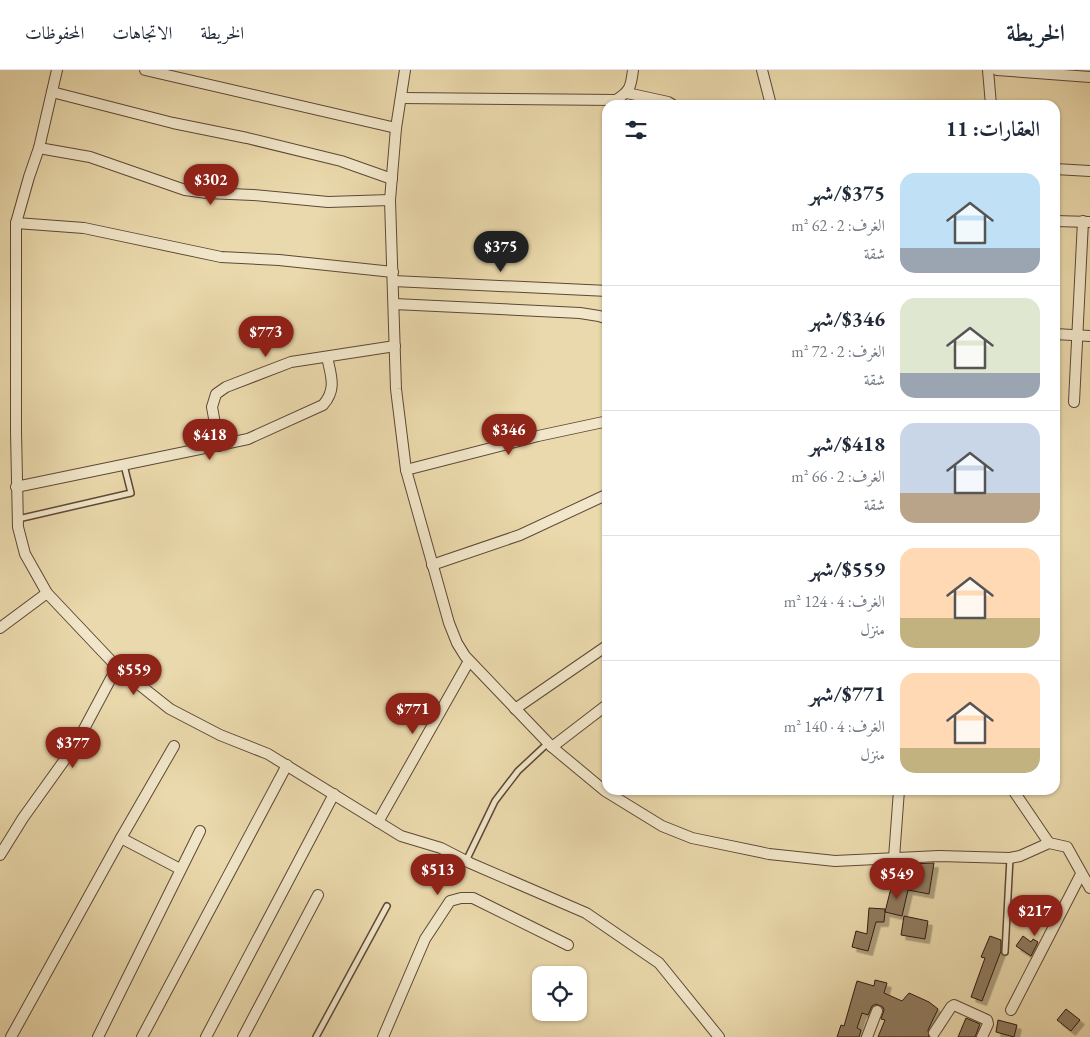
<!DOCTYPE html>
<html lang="ar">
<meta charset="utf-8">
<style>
:root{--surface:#fff;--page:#f2f2f3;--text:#1f2937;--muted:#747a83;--line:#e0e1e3;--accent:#8f2418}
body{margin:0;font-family:"EB Garamond",Amiri,serif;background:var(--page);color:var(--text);direction:rtl;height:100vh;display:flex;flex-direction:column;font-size:19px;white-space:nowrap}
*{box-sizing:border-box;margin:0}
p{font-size:16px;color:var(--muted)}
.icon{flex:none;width:28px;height:28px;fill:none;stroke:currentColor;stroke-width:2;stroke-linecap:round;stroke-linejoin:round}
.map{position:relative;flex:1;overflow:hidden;direction:ltr}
.sheet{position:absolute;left:602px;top:30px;width:458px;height:695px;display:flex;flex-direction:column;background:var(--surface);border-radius:15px;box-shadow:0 1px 4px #0004;direction:rtl}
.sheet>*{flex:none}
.buttons{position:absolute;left:532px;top:896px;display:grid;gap:10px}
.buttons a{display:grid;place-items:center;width:55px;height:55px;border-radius:10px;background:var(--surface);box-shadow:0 1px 4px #0004;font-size:25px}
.price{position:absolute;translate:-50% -42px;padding:0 11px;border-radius:18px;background:var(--accent);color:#fff;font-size:16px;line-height:32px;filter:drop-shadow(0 1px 2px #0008)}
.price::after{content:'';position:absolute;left:50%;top:30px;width:15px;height:11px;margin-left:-8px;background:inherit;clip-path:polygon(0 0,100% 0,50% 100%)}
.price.current{background:#222;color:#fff}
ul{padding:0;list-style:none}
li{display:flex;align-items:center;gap:15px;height:125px;padding:0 20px}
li+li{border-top:1px solid var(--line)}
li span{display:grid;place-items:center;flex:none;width:140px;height:100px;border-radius:15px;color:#555}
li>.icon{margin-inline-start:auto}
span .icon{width:60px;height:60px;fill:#fffc;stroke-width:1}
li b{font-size:21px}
h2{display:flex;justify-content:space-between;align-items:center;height:60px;padding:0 20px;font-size:21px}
header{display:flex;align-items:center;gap:30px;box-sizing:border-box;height:70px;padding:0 25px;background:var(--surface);border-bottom:1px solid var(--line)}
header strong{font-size:24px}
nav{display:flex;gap:28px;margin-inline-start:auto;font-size:18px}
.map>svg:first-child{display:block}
</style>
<header>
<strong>الخريطة</strong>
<nav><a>الخريطة</a><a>الاتجاهات</a><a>المحفوظات</a></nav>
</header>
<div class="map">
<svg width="1090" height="967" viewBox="0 0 1090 967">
<defs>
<filter id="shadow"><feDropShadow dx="4.5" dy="4.5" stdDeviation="0" flood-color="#0004"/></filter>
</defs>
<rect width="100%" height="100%" fill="#ead9ac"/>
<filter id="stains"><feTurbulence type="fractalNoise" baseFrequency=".004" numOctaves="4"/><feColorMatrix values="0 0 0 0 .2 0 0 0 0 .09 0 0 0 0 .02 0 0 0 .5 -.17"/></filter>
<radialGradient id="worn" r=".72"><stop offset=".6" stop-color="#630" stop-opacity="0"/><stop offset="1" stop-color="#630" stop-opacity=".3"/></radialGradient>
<g fill="#907c61" stroke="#2f180f" filter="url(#shadow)">
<polygon points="934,793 929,824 908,820 902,846 885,842 884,852 876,852 868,881 852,877 856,861 867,864 869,838 885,839 885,842 891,818 897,819 898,802 911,803 912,794"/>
<polygon points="904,846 928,851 925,869 901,865"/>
<polygon points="990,866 1001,870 1001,881 982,931 971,927 985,888 981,887"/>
<polygon points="1023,866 1031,872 1033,869 1038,872 1031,886 1016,876"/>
<polygon points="875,910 887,913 884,923 902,931 909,923 929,932 938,939 928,960 929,967 878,967 885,950 881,949 884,940 883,937 876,934 872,936 868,945 862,943 857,958 861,960 859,967 837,967 841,955 844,956 857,911 874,916"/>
<polygon points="1066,939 1080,950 1071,961 1057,950"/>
<polygon points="966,948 980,954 975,967 958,967"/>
<polygon points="998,950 1017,955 1014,967 996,962"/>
</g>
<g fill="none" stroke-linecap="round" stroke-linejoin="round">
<g stroke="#5e4836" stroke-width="8">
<g id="lane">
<polyline points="18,449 131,423 124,395"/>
<polyline points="466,791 495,731 518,701 548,673"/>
<polyline points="1005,882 1010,788"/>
<polyline points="316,967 387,836"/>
</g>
</g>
<g stroke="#5e4836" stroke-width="12">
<g id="street">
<polyline points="57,0 39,78 29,107 16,153 16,362 18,457 25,484 47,523 117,597 170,639 220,665 268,684 401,766 441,778 470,793 586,843 659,893 719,967"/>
<polyline points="145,0 396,58"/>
<polyline points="405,0 396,58 390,130 396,319 406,400 449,553 457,573 465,586 552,677 605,721 662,756 692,768 769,784 835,791 939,786 1010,788 1020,786 1049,773 1067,777 1090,818"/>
<polyline points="762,0 771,35"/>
<polyline points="988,0 991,35"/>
<polyline points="997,0 1090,7"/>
<polyline points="52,22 173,53 247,68 341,91 392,109"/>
<polyline points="627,23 668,32 673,35"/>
<path d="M401,28L616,30C630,21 631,17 633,0"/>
<polyline points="39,78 90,87 185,120 207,123 253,125 328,132 390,130"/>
<polyline points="1055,99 1090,101"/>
<polyline points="1055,151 1090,152"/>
<polyline points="16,153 84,158 221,187 279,190 393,202"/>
<polyline points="393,211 608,221"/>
<polyline points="394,234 580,243 599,246 608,249"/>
<polyline points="1055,264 1090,266"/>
<polyline points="1074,332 1083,151"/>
<polyline points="219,376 212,337 216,324 226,317 291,292 395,276"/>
<polyline points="406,400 538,366 608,351"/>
<path d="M16,417L248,369L323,335C337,319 331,306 327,287"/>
<polyline points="432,495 520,465 608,424"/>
<polyline points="0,558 47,523"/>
<polyline points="515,639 608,575"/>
<polyline points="552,677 608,634"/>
<polyline points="1013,720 1049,773"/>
<polyline points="378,752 469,591"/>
<polyline points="121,768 180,799"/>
<polyline points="0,785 23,748 76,674 117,597"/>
<polyline points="894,788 899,720"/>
<polyline points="1011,940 1081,804"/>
<polyline points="934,963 951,937 954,935 987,950 988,954 982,967"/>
<polyline points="11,967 121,768 174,676"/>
<polyline points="98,967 200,761"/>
<polyline points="142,967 287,695"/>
<polyline points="206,967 334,724"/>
<polyline points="243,967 318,825"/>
<polyline points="383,967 425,869 450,831 461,828 473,828 568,875"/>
<polyline points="867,967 877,941"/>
</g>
</g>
<use href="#lane" stroke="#f1e6c9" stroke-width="5"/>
<use href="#street" stroke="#f1e6c9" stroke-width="10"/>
</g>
<rect width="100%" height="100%" filter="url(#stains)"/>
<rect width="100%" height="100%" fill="url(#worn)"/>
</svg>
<div class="buttons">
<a><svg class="icon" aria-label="locate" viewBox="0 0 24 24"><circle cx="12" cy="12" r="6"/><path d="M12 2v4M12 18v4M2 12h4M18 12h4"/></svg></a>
</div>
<b class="price" style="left:211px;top:136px">$302</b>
<b class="price current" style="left:501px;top:203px">$375</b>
<b class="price" style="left:266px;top:288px">$773</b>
<b class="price" style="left:509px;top:386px">$346</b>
<b class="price" style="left:210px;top:391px">$418</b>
<b class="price" style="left:134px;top:626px">$559</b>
<b class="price" style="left:413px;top:665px">$771</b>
<b class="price" style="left:73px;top:699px">$377</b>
<b class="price" style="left:438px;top:826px">$513</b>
<b class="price" style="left:897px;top:830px">$549</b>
<b class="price" style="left:1035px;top:867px">$217</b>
<section class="sheet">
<h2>العقارات: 11<svg class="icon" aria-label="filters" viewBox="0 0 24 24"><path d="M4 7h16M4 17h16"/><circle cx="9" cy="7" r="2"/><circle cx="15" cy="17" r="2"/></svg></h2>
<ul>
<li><span style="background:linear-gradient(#bfe0f5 75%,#9aa5b1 0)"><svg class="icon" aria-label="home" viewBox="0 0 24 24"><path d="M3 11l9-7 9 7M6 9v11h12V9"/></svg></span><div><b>$375/شهر</b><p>الغرف: 2 · 62 m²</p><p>شقة</p></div></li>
<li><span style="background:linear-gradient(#dfe7d0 75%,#9aa5b1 0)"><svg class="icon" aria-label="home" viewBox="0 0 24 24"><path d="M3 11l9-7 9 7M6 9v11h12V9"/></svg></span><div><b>$346/شهر</b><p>الغرف: 2 · 72 m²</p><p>شقة</p></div></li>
<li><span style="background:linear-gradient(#c9d6e8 70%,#b9a48a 0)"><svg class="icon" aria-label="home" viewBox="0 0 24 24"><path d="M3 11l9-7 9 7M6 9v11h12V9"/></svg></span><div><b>$418/شهر</b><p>الغرف: 2 · 66 m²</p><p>شقة</p></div></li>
<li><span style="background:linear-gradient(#ffd9b3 70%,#c2b280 0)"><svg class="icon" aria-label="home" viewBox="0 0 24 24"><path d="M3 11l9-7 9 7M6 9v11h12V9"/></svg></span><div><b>$559/شهر</b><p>الغرف: 4 · 124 m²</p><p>منزل</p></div></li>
<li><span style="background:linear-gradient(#ffd9b3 75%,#c2b280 0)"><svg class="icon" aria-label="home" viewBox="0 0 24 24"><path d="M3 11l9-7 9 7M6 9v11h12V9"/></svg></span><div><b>$771/شهر</b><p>الغرف: 4 · 140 m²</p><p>منزل</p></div></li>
</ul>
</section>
</div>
